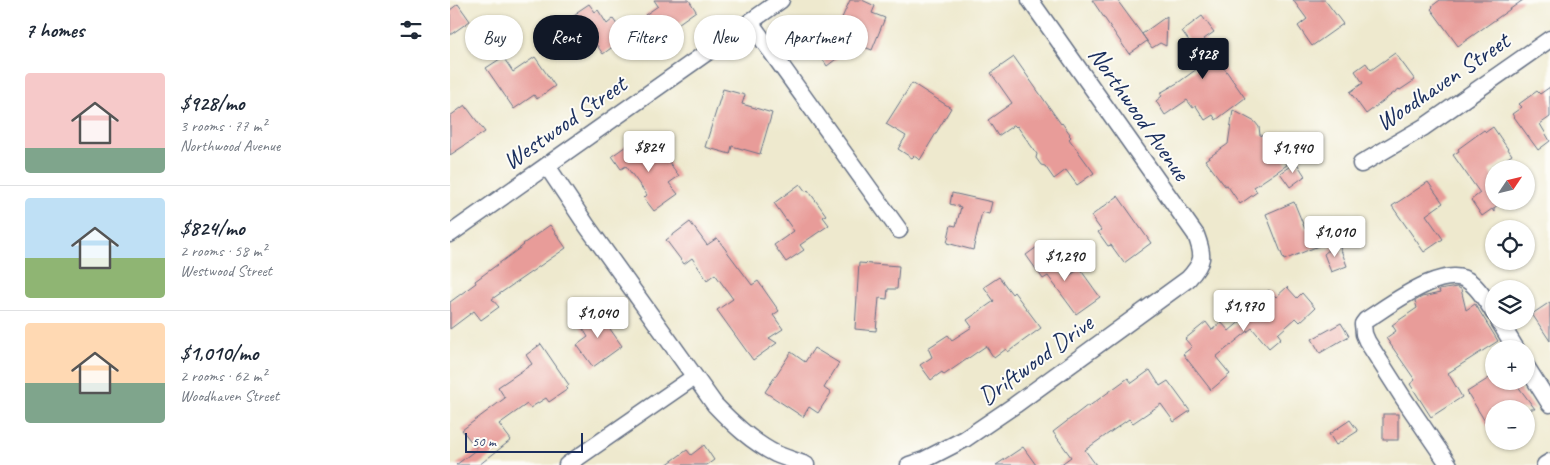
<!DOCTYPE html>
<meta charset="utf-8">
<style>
:root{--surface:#fff;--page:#f6f6f7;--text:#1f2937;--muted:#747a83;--line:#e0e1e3;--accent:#111827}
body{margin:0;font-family:Caveat,sans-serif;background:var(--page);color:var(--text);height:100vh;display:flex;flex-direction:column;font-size:19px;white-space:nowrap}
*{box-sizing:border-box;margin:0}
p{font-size:16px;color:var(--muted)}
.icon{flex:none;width:28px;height:28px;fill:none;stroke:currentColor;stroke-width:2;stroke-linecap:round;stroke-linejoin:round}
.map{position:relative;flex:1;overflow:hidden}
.panel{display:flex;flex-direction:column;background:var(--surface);width:450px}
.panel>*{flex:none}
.banner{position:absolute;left:15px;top:15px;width:475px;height:45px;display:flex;gap:10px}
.needle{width:32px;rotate:55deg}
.buttons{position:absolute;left:1035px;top:160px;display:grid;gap:10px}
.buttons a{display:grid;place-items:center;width:50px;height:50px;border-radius:50%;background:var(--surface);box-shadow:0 1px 4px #0004;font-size:25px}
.scale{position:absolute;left:15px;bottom:12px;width:118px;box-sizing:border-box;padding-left:5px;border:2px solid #1b2f5e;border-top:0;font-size:14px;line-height:18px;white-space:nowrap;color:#1b2f5e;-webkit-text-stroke:4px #fdfcf7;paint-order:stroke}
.price{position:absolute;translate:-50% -42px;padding:0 11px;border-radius:5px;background:#fff;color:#222;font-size:16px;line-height:32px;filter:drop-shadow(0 1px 2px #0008)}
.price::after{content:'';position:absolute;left:50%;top:30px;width:15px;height:11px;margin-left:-8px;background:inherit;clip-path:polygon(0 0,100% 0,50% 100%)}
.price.current{background:var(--accent);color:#fff}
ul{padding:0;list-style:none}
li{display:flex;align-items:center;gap:15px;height:125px;padding:0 25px}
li+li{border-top:1px solid var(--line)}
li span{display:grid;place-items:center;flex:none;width:140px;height:100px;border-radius:5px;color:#555}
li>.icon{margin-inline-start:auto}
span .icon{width:60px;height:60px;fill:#fffc;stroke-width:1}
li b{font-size:21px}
h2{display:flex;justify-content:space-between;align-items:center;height:60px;padding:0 25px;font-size:21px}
.pill{padding:0 18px;border-radius:22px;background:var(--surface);box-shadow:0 1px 4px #0004;font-size:18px;line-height:45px}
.pill.current{background:var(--accent);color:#fff}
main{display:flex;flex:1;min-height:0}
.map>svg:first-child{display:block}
</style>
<main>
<section class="panel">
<h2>7 homes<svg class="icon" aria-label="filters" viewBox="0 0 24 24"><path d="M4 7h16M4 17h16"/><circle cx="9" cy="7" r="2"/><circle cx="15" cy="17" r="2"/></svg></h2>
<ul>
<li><span style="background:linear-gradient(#f6c9c9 75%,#7fa58c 0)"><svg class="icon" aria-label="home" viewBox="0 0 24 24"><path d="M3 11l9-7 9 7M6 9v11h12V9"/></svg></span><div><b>$928/mo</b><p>3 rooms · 77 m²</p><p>Northwood Avenue</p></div></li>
<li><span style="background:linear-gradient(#bfe0f5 60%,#8fb573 0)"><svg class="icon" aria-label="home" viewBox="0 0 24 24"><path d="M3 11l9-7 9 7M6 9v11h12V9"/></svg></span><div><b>$824/mo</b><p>2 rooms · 58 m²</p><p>Westwood Street</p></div></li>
<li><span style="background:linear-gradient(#ffd9b3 60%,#7fa58c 0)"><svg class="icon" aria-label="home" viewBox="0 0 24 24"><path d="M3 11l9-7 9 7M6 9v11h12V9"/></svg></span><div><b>$1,010/mo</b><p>2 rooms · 62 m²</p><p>Woodhaven Street</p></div></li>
</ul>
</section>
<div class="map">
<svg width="1100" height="465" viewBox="0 0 1100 465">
<rect width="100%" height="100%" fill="#fdfcf7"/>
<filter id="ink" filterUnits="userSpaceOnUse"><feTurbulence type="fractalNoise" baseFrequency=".02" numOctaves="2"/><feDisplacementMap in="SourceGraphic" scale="10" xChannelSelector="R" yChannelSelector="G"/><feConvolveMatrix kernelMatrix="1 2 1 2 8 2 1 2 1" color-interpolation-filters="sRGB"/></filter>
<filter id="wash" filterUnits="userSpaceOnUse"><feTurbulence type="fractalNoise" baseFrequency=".0096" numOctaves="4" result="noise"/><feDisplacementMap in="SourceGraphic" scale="20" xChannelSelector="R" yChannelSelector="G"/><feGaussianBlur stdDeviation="1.12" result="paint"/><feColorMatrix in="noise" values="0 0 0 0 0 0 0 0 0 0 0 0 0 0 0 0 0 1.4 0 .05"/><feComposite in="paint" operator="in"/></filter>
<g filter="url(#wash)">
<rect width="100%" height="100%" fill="#eee9ce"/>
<g id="blocks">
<g fill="#e89c99">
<polygon points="204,0 239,0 246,11 211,36 195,15 208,6"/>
<polygon points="400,0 412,0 425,6 422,13 435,18 422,50 406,44 377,66 364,46 386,31"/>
<polygon points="642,0 667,0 697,41 679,54"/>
<polygon points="843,0 875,0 893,24 862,46 848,26 857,19"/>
<polygon points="990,0 1073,0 1008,46 981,9 983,7 982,6"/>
<polygon points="8,4 20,21 0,35 0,10"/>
<polygon points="139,4 145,12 148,10 157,24 163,19 176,37 153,54 146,44 133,54 126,44 113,53 99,34 128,13 127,12"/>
<polygon points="717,16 716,46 710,43 702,48 692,34"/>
<polygon points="752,16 764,32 754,39 795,98 766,120 763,115 755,120 746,106 743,108 737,100 715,115 706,101 712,96 710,93 729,82 755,63 732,31"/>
<polygon points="945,53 965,80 950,90 949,89 916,114 900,92 913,83 905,71 916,63 921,70"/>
<polygon points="53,57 63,72 85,57 105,86 87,99 84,95 64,109 36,68"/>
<polygon points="564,57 611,124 612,123 620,134 619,135 621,137 619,139 644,173 627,185 616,170 604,179 595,166 591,165 586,158 587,154 567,126 566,127 564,125 548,136 538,120 562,103 541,73"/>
<polygon points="462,83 501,108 470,160 464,156 462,158 448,149 456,136 436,124"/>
<polygon points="1100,87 1100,117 1090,124 1100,141 1088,150 1062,114 1072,107 1069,104 1087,91 1090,94"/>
<polygon points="273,89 295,95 292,104 322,113 310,154 282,146 280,154 255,147"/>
<polygon points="15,105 35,132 0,155 0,116"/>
<polygon points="783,110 805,122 809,127 810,135 823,138 826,141 824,146 837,165 804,187 807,192 790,204 777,185 775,186 755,160 778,144"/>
<polygon points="1043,127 1062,155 1039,171 1044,178 1044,201 1046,201 1049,204 1044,208 1044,212 1042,209 1032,216 1021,200 1030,193 1003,155 1009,151 1008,149 1034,130 1036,132"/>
<polygon points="186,139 200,159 211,151 229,176 219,183 228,194 204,211 194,198 197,195 176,166 171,169 162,156"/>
<polygon points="846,162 855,176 840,187 830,173"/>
<polygon points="978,182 993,203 976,215 993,239 974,252 942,206"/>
<polygon points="350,184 356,192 358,190 376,215 373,217 379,225 350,245 354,250 336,262 324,245 344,231 324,203"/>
<polygon points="502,193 542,202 539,214 532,212 523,250 497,243 501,225 506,226 511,207 500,204"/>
<polygon points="668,196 701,243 674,263 661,245 658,246 648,232 651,230 641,216"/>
<polygon points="844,202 855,229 875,221 883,240 834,260 816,214"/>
<polygon points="240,222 257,245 267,238 302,285 308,281 329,311 323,315 333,329 319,338 327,343 303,360 267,310 283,299 265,274 257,280 242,258 234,264 216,240"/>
<polygon points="100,225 116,248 42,299 49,307 31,320 24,311 0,329 0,302 26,283 25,281 74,245 73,244"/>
<polygon points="888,242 897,266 881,272 874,254"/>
<polygon points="587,247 595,258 599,256 615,278 630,269 650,297 626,314 598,276 593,279 576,255"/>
<polygon points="409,263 449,266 447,289 438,289 437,299 429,298 426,331 405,329"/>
<polygon points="549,277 562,294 564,292 591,328 558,352 556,349 544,358 536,346 494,375 492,372 481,380 470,365 482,357 478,348 498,335 502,340 522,327 517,320 544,301 534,287"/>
<polygon points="837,287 847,298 852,293 865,308 850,322 846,318 828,334 831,338 819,348 802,328 766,357 780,374 761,390 733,354 742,347 735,339 756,322 762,330 771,322 779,331 801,312 798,308 819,290 826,297"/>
<polygon points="1007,287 1011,289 1016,310 1025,304 1048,341 998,373 1012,397 981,417 960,384 965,380 936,338 946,331 942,325 967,308 965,301 972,297 990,293 989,290"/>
<polygon points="1100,302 1100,341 1082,314"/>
<polygon points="146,309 172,346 143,367 127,345 138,337 130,324 134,322 132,319"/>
<polygon points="891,323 899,336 870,353 862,339"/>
<polygon points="91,344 119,385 116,387 118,389 99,402 96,398 80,408 77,404 49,424 61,440 29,465 6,465 27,449 12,430 55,398 48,387 82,364 76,355"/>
<polygon points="364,348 389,363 374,388 381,393 368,413 359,407 353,417 315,392 341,352 355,362"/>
<polygon points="700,370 710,386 718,381 740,411 724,422 711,404 683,423 679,419 635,450 646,465 610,465 621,457 603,432 638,405 638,407 678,378 682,383"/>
<polygon points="1044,375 1044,381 1064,381 1085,409 1044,409 1044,436 1017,392"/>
<rect x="933" y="414" width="15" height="26"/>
<polygon points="900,420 908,431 886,445 879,434"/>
<polygon points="254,445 264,460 257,465 216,465 237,450 241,455"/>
<polygon points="573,447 586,465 546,465"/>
</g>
</g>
</g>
<g filter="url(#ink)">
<use href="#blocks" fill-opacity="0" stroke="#657085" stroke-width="1"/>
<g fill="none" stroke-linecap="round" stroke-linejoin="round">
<g stroke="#657085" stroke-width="19">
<g id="street">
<polyline points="300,22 449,230"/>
<polyline points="911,164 974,127 1100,39"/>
<path d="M97,166L137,226L265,405C283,424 302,442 326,454C336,458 346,461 356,465"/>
<polyline points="0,234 331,0"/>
<polyline points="1049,321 1066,349"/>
<polyline points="1076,366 1100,404"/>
<polyline points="117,465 244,377"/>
<path d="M459,465L474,460L515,439L565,405L738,279C754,262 754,256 746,235L580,0"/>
<path d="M999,465L954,399L917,341L914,334L913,324L916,320C939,306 995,262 1020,282C1029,289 1038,303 1044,313"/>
<polyline points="1095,465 1100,462"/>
</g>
</g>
<use href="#street" stroke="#fff" stroke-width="16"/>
</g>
</g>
<g text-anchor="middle" stroke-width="4" stroke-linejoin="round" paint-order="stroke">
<g font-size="25" fill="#1b2f5e" stroke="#fdfcf7">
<text transform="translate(992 81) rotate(-34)" y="9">Woodhaven Street</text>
<text transform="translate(690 113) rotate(55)" y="9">Northwood Avenue</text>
<text transform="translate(114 122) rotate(-35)" y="9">Westwood Street</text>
<text transform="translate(585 359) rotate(-36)" y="9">Driftwood Drive</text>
</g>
</g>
</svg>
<div class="buttons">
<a><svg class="needle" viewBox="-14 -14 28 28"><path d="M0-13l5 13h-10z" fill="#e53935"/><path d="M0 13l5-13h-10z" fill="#747a83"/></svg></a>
<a><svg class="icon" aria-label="locate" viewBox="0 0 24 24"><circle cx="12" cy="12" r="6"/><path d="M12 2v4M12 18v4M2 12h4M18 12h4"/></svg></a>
<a><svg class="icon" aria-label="layers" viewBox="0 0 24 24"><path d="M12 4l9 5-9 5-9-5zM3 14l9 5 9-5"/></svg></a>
<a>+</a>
<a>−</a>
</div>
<div class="scale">50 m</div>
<b class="price current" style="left:753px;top:80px">$928</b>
<b class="price" style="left:199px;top:173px">$824</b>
<b class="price" style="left:843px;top:174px">$1,940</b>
<b class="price" style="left:885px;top:258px">$1,010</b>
<b class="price" style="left:615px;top:282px">$1,290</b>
<b class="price" style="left:794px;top:332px">$1,970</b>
<b class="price" style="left:148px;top:339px">$1,040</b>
<div class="banner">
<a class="pill">Buy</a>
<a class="pill current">Rent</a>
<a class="pill">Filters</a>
<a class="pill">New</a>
<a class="pill">Apartment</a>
</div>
</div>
</main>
